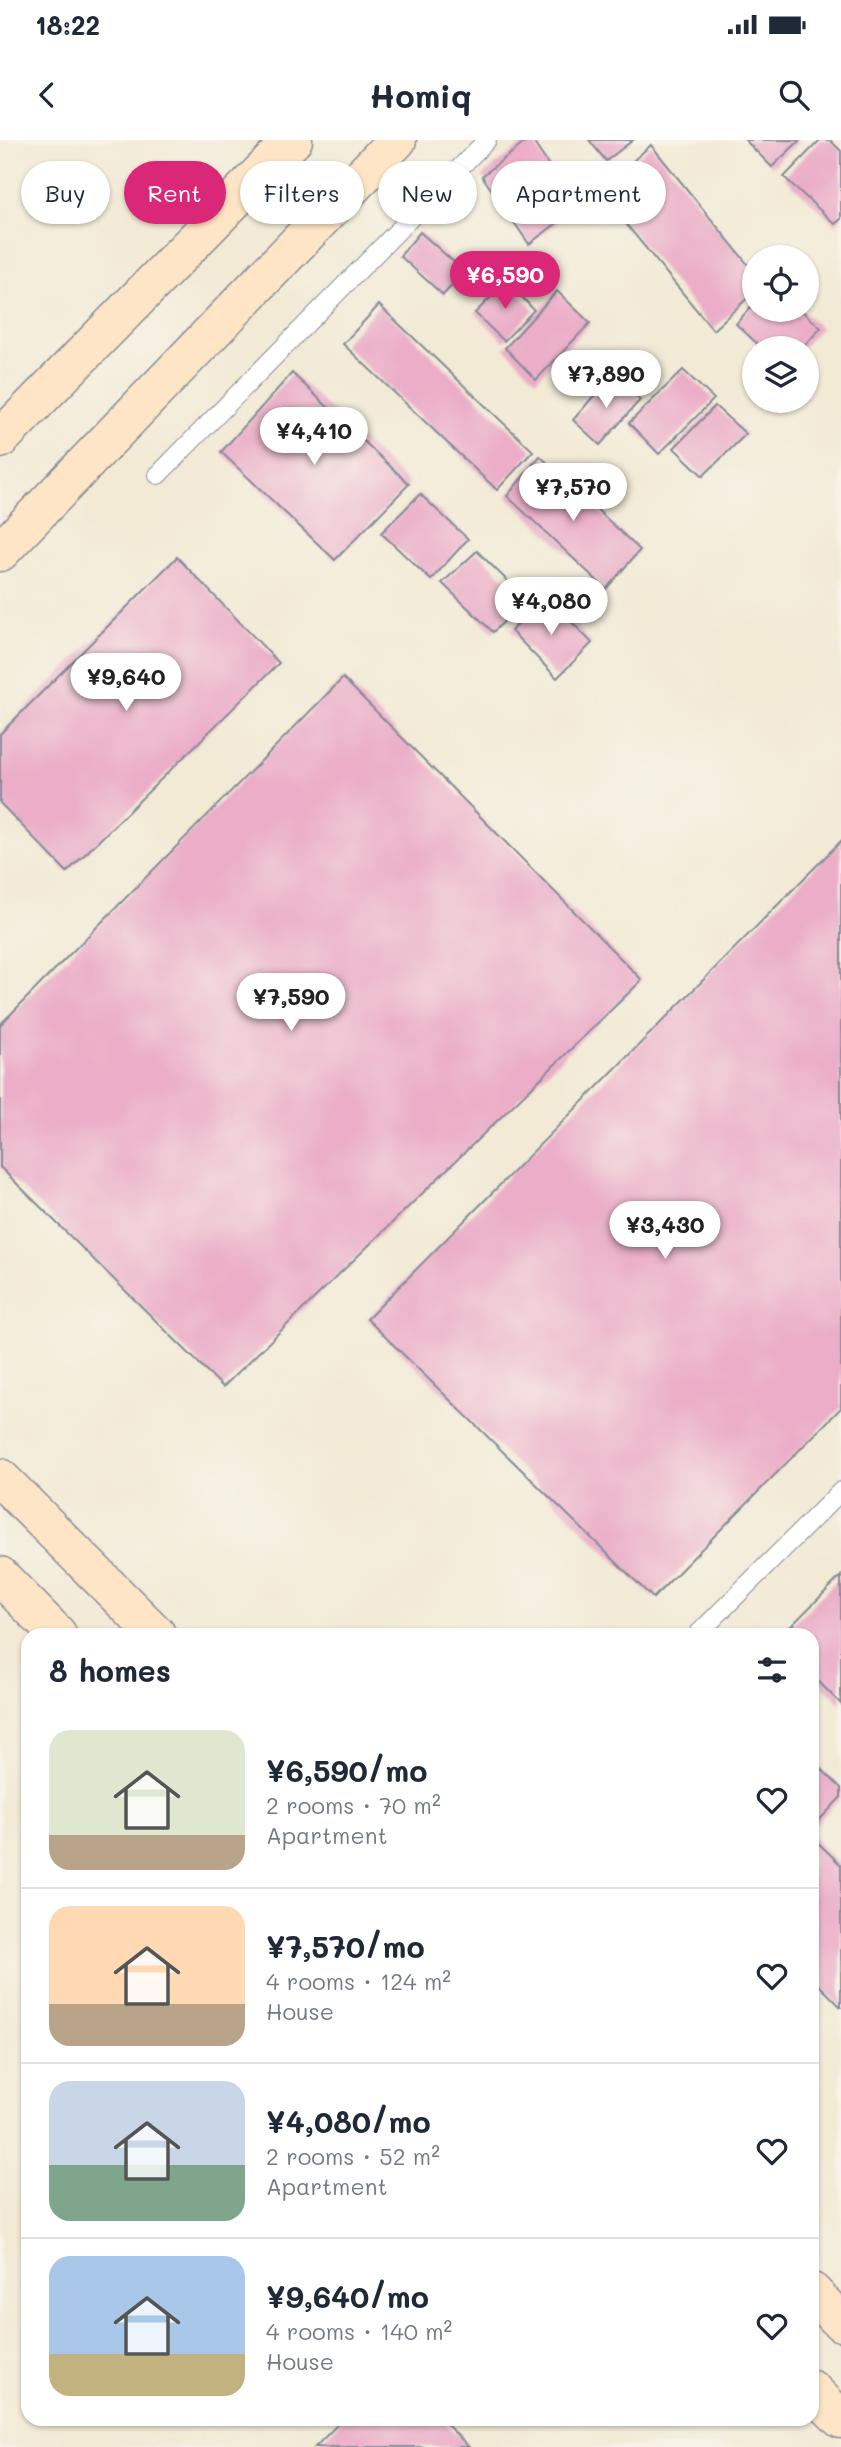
<!DOCTYPE html>
<meta charset="utf-8">
<style>
:root{--surface:#fff;--page:#f2f2f3;--text:#1f2937;--muted:#747a83;--line:#e0e1e3;--accent:#db2777}
body{margin:0;font-family:Mali,sans-serif;background:var(--page);color:var(--text);height:100vh;display:flex;flex-direction:column;font-size:26px;white-space:nowrap}
*{box-sizing:border-box;margin:0}
p{font-size:23px;color:var(--muted)}
.icon{flex:none;width:38px;height:38px;fill:none;stroke:currentColor;stroke-width:2;stroke-linecap:round;stroke-linejoin:round}
.map{position:relative;flex:1;overflow:hidden}
.side{position:absolute;left:21px;top:1488px;width:798px;height:798px;display:flex;flex-direction:column;background:var(--surface);border-radius:21px;box-shadow:0 2px 5px #0004}
.side>*{flex:none}
.top-card{position:absolute;left:21px;top:21px;width:800px;height:63px;display:flex;gap:14px}
.buttons{position:absolute;left:742px;top:105px;display:grid;gap:14px}
.buttons a{display:grid;place-items:center;width:77px;height:77px;border-radius:50%;background:var(--surface);box-shadow:0 2px 5px #0004;font-size:35px}
.price{position:absolute;translate:-50% -60px;padding:0 16px;border-radius:24px;background:#fff;color:#222;font-size:23px;line-height:46px;filter:drop-shadow(0 2px 4px #0008)}
.price::after{content:'';position:absolute;left:50%;top:42px;width:21px;height:16px;margin-left:-10px;background:inherit;clip-path:polygon(0 0,100% 0,50% 100%)}
.price.active{background:var(--accent);color:#fff}
ul{padding:0;list-style:none}
li{display:flex;align-items:center;gap:21px;height:175px;padding:0 28px}
li+li{border-top:2px solid var(--line)}
li span{display:grid;place-items:center;flex:none;width:196px;height:140px;border-radius:21px;color:#555}
li>.icon{margin-inline-start:auto}
span .icon{width:84px;height:84px;fill:#fffc;stroke-width:1}
li b{font-size:30px}
h2{display:flex;justify-content:space-between;align-items:center;height:84px;padding:0 28px;font-size:30px}
.pill{padding:0 24px;border-radius:32px;background:var(--surface);box-shadow:0 2px 5px #0004;font-size:24px;line-height:63px}
.pill.active{background:var(--accent);color:#fff}
.status{display:flex;justify-content:space-between;align-items:center;height:49px;padding:0 35px;background:var(--surface);direction:ltr}
.status svg{height:19px;fill:currentColor}
header{display:flex;justify-content:space-between;align-items:center;height:91px;padding:0 28px;background:var(--surface);font-size:32px;font-weight:700}
.map>svg:first-child{display:block}
</style>
<div class="status"><b>18:22</b><svg viewBox="0 0 49 12"><path d="M0 12V9h3v3zM5 12V6h3v6zM10 12V3h3v9zM15 12V0h3v12zM26 1h20v11H26zM47 4h2v5h-2z"/></svg></div>
<header><svg class="icon" aria-label="back" viewBox="0 0 24 24"><path d="M15 5l-7 7 7 7"/></svg>Homiq<svg class="icon" aria-label="search" viewBox="0 0 24 24"><circle cx="10" cy="10" r="6"/><path d="M15 15l6 6"/></svg></header>
<div class="map">
<svg width="841" height="2307" viewBox="0 0 841 2307">
<rect width="100%" height="100%" fill="#f7f3e8"/>
<filter id="ink" filterUnits="userSpaceOnUse"><feTurbulence type="fractalNoise" baseFrequency=".0143" numOctaves="2"/><feDisplacementMap in="SourceGraphic" scale="14" xChannelSelector="R" yChannelSelector="G"/><feConvolveMatrix kernelMatrix="1 2 1 2 8 2 1 2 1" color-interpolation-filters="sRGB"/></filter>
<filter id="wash" filterUnits="userSpaceOnUse"><feTurbulence type="fractalNoise" baseFrequency=".00686" numOctaves="4" result="noise"/><feDisplacementMap in="SourceGraphic" scale="28" xChannelSelector="R" yChannelSelector="G"/><feGaussianBlur stdDeviation="1.57" result="paint"/><feColorMatrix in="noise" values="0 0 0 0 0 0 0 0 0 0 0 0 0 0 0 0 0 1.4 0 .05"/><feComposite in="paint" operator="in"/></filter>
<g filter="url(#wash)">
<rect width="100%" height="100%" fill="#f2ead5"/>
<g id="blocks">
<g fill="#ebadc8">
<polygon points="528,0 532,0 577,68 529,104 482,36"/>
<polygon points="589,0 633,0 606,21"/>
<polygon points="745,0 800,0 772,27"/>
<polygon points="820,0 830,0 841,11 841,79 835,84 784,37"/>
<polygon points="651,5 754,132 754,152 713,190 599,51"/>
<polygon points="420,92 465,132 443,155 400,116"/>
<polygon points="507,141 534,170 504,201 475,173"/>
<polygon points="557,151 590,183 536,240 505,208"/>
<polygon points="754,163 754,170 801,170 821,188 802,208 762,208 736,184"/>
<polygon points="379,165 533,311 497,350 343,204"/>
<polygon points="683,230 714,259 659,314 629,283"/>
<polygon points="292,233 409,344 335,420 221,312"/>
<polygon points="612,235 640,260 600,305 573,280"/>
<polygon points="715,266 746,294 703,336 674,308"/>
<polygon points="540,316 640,410 606,449 507,356"/>
<polygon points="420,354 468,399 431,440 381,393"/>
<polygon points="477,411 527,460 493,492 442,443"/>
<polygon points="177,417 279,523 67,732 0,663 0,594"/>
<polygon points="546,455 592,503 557,538 511,491"/>
<polygon points="343,538 642,840 223,1247 0,1027 0,885"/>
<polygon points="841,701 841,1268 653,1458 367,1179"/>
<polygon points="841,1436 841,1564 812,1535 812,1494 783,1494"/>
<polygon points="812,1620 841,1648 841,1657 812,1688"/>
<polygon points="812,1697 841,1725 841,1867 812,1838"/>
<polygon points="344,2278 440,2278 469,2307 315,2307"/>
</g>
</g>
</g>
<g filter="url(#ink)">
<use href="#blocks" fill-opacity="0" stroke="#868c9a" stroke-width="2"/>
<g fill="none" stroke-linecap="round" stroke-linejoin="round">
<g stroke="#868c9a" stroke-width="20">
<g id="lane">
<polyline points="158,335 487,0"/>
<polyline points="698,1494 841,1351"/>
</g>
</g>
<g stroke="#868c9a" stroke-width="41">
<g id="secondary">
<polyline points="0,299 293,0"/>
<polyline points="0,412 397,0"/>
<polyline points="0,1338 156,1494"/>
<polyline points="0,1436 57,1494"/>
<polyline points="812,2152 841,2182"/>
<polyline points="812,2250 841,2279"/>
</g>
</g>
<use href="#lane" stroke="#fff" stroke-width="18"/>
<use href="#secondary" stroke="#fee5c5" stroke-width="38"/>
</g>
</g>
</svg>
<div class="buttons">
<a><svg class="icon" aria-label="locate" viewBox="0 0 24 24"><circle cx="12" cy="12" r="6"/><path d="M12 2v4M12 18v4M2 12h4M18 12h4"/></svg></a>
<a><svg class="icon" aria-label="layers" viewBox="0 0 24 24"><path d="M12 4l9 5-9 5-9-5zM3 14l9 5 9-5"/></svg></a>
</div>
<b class="price active" style="left:505px;top:171px">¥6,590</b>
<b class="price" style="left:606px;top:270px">¥7,890</b>
<b class="price" style="left:314px;top:327px">¥4,410</b>
<b class="price" style="left:573px;top:383px">¥7,570</b>
<b class="price" style="left:551px;top:497px">¥4,080</b>
<b class="price" style="left:126px;top:573px">¥9,640</b>
<b class="price" style="left:291px;top:893px">¥7,590</b>
<b class="price" style="left:665px;top:1121px">¥3,430</b>
<div class="top-card">
<a class="pill">Buy</a>
<a class="pill active">Rent</a>
<a class="pill">Filters</a>
<a class="pill">New</a>
<a class="pill">Apartment</a>
</div>
<section class="side">
<h2>8 homes<svg class="icon" aria-label="filters" viewBox="0 0 24 24"><path d="M4 7h16M4 17h16"/><circle cx="9" cy="7" r="2"/><circle cx="15" cy="17" r="2"/></svg></h2>
<ul>
<li><span style="background:linear-gradient(#dfe7d0 75%,#b9a48a 0)"><svg class="icon" aria-label="home" viewBox="0 0 24 24"><path d="M3 11l9-7 9 7M6 9v11h12V9"/></svg></span><div><b>¥6,590/mo</b><p>2 rooms · 70 m²</p><p>Apartment</p></div><svg class="icon" aria-label="heart" viewBox="0 0 24 24"><path d="M12 20l-8-8c-3-5 5-10 8-4 3-6 11-1 8 4z"/></svg></li>
<li><span style="background:linear-gradient(#ffd9b3 70%,#b9a48a 0)"><svg class="icon" aria-label="home" viewBox="0 0 24 24"><path d="M3 11l9-7 9 7M6 9v11h12V9"/></svg></span><div><b>¥7,570/mo</b><p>4 rooms · 124 m²</p><p>House</p></div><svg class="icon" aria-label="heart" viewBox="0 0 24 24"><path d="M12 20l-8-8c-3-5 5-10 8-4 3-6 11-1 8 4z"/></svg></li>
<li><span style="background:linear-gradient(#c9d6e8 60%,#7fa58c 0)"><svg class="icon" aria-label="home" viewBox="0 0 24 24"><path d="M3 11l9-7 9 7M6 9v11h12V9"/></svg></span><div><b>¥4,080/mo</b><p>2 rooms · 52 m²</p><p>Apartment</p></div><svg class="icon" aria-label="heart" viewBox="0 0 24 24"><path d="M12 20l-8-8c-3-5 5-10 8-4 3-6 11-1 8 4z"/></svg></li>
<li><span style="background:linear-gradient(#a9c7e8 70%,#c2b280 0)"><svg class="icon" aria-label="home" viewBox="0 0 24 24"><path d="M3 11l9-7 9 7M6 9v11h12V9"/></svg></span><div><b>¥9,640/mo</b><p>4 rooms · 140 m²</p><p>House</p></div><svg class="icon" aria-label="heart" viewBox="0 0 24 24"><path d="M12 20l-8-8c-3-5 5-10 8-4 3-6 11-1 8 4z"/></svg></li>
</ul>
</section>
</div>
